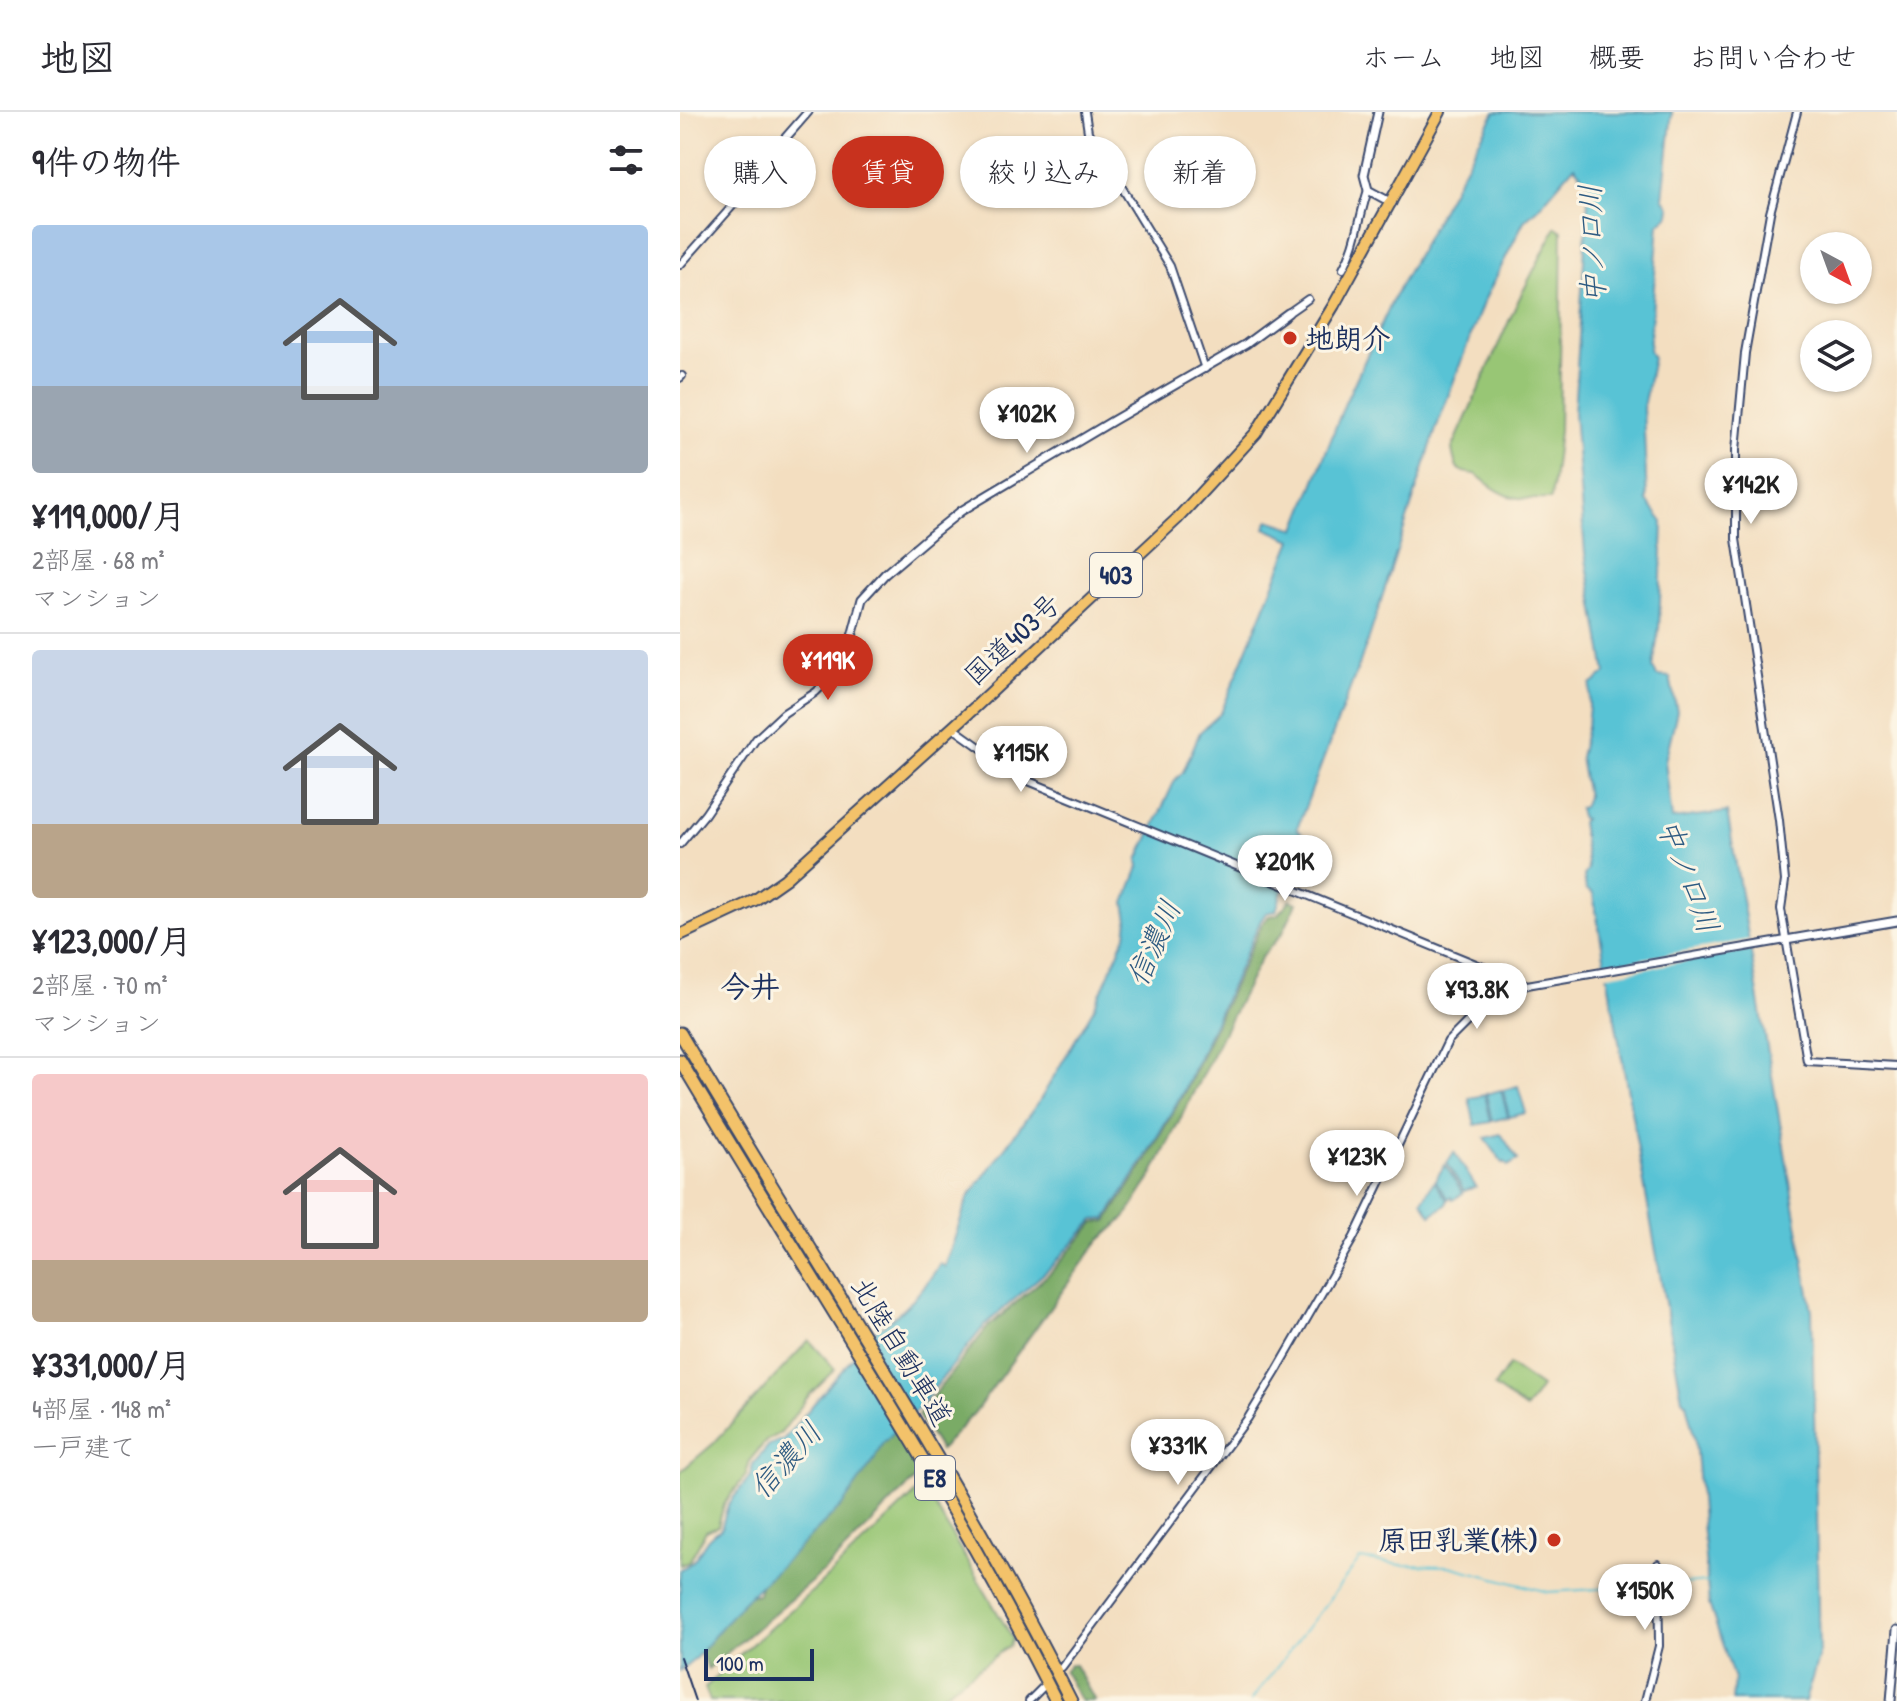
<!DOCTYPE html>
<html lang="ja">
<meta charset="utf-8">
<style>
:root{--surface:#fff;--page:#f7f7f7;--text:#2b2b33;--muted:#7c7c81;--line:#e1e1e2;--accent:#c8321e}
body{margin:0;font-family:"Patrick Hand","Klee One",sans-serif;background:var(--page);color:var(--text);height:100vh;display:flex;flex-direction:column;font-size:30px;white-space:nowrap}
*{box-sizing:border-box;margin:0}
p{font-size:26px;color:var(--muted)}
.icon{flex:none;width:44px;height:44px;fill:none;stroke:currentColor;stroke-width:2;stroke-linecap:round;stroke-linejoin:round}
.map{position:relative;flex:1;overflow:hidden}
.drawer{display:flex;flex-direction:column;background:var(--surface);width:680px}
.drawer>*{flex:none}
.hud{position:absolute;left:24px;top:24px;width:760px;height:72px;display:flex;gap:16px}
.needle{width:52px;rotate:139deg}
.controls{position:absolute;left:1120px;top:120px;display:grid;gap:16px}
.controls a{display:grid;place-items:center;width:72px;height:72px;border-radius:50%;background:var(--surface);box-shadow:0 2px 6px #0004;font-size:40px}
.scale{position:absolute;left:24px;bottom:20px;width:110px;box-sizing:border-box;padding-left:8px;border:4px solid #1b2f5e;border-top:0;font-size:22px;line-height:28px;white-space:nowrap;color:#1b2f5e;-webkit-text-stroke:6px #fcf5e5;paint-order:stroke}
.price{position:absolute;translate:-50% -68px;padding:0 18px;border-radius:28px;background:#fff;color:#222;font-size:26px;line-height:52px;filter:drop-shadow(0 2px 4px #0008)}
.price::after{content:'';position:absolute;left:50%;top:48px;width:24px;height:18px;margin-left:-12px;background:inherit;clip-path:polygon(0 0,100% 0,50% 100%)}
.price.active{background:var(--accent);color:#fff}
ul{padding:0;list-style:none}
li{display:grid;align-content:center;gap:16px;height:424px;padding:0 32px}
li+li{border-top:2px solid var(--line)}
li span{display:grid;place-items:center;height:248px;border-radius:8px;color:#555}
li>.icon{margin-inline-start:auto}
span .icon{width:144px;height:144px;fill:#fffc;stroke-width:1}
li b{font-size:34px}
h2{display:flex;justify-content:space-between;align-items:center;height:96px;padding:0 32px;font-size:34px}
.tag{padding:0 28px;border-radius:36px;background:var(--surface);box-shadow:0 2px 6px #0004;font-size:28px;line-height:72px}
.tag.active{background:var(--accent);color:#fff}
header{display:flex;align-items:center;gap:48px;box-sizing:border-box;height:112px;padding:0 40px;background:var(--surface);border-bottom:2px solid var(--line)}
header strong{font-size:38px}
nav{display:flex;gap:44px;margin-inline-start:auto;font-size:28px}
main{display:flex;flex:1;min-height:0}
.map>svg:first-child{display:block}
</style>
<header>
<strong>地図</strong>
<nav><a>ホーム</a><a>地図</a><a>概要</a><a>お問い合わせ</a></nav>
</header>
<main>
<section class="drawer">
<h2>9件の物件<svg class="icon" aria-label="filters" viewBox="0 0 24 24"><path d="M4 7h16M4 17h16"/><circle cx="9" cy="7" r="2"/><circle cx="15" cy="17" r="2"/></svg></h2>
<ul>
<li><span style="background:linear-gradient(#a9c7e8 65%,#9aa5b1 0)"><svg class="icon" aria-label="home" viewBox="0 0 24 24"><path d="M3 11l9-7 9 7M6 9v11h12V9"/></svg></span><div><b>¥119,000/月</b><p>2部屋 · 68 m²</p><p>マンション</p></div></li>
<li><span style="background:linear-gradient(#c9d6e8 70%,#b9a48a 0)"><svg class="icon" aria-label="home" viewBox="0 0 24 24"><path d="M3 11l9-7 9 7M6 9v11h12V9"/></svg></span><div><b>¥123,000/月</b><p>2部屋 · 70 m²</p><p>マンション</p></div></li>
<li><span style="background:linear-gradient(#f6c9c9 75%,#b9a48a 0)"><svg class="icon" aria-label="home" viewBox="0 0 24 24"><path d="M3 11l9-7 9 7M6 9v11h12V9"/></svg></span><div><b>¥331,000/月</b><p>4部屋 · 148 m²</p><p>一戸建て</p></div></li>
</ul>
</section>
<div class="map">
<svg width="1217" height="1589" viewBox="0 0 1217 1589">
<rect width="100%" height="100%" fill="#fcf5e5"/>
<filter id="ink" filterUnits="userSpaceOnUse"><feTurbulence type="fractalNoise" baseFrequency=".0125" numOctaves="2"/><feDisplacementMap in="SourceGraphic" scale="16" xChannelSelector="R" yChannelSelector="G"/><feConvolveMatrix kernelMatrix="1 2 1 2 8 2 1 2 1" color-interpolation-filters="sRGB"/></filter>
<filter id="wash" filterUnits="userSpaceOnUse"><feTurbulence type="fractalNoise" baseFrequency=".006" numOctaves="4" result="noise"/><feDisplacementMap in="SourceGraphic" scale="32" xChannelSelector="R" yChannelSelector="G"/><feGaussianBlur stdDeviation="1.8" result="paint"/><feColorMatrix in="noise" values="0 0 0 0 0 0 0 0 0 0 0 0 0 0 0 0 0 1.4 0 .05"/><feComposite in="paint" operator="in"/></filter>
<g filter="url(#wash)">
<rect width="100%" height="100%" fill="#f3dec0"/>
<g fill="#98c674" stroke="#5a7a69" stroke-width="2">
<path d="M876,115L882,119L879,319L871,387C835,388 824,387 796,362C776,361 775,355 772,337L838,189Z"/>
<polygon points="129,1228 155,1257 130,1282 101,1321 86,1329 70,1348 66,1363 44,1392 38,1414 26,1419 9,1450 0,1453 0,1360 33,1332"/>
<polygon points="829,1253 861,1275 846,1297 814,1275"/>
<polygon points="243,1374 333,1527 330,1533 254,1589 30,1589 25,1576 40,1560 137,1475"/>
</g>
<g fill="#7aab66" stroke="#4a6d62" stroke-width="2">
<polygon points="610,788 617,791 602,822 582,844 470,1067 445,1106 417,1131 295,1300 260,1338 238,1303 308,1215 371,1160 414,1111 427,1109 464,1052 505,979 582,812 589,804 597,803"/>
<polygon points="213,1313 241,1361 144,1459 28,1557 18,1536 59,1485 78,1482 82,1464"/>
<polygon points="390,1552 395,1553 415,1589 401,1589 384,1559"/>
</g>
<g fill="#59c3d5" stroke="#3a799a" stroke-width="2">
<path d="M815,0H992L983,86L990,95L989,103L979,112L969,238L973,246L963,296L967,389L983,410L979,516L973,555L977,564L990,565L997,599L985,649L992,707L1047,700L1132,1199L1139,1543L1125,1589H1052L1054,1567L1029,1492L1015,1328L1006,1291L1002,1287L913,782L906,777L904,764L908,757L901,710L904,707L901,706L899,696L903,695L907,685L900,645L907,615L911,573L926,561L905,441L894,301L909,72L894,54L859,95L844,109L803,191L757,314L688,529L617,717C624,723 627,726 623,735L602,780L596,799L586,801L580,810L504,978L462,1051L426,1107L414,1108L369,1157L305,1213L240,1294L202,1332L193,1350L161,1395L60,1493L14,1548L0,1559V1457C24,1448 18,1428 41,1417L48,1393L71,1363L73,1352L89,1333L104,1327L196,1218C221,1203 246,1176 260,1151L265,1155L288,1086L360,988L414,896L446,823L448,808L445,791L459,755L458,748L495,668L503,660L520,620L541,601L612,428L585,416L589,408L616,417L665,291L715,183Z"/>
<polygon points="838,974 846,1001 829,1005 823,978"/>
<polygon points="821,978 828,1005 812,1009 806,982"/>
<polygon points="805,983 811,1010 795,1013 789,986"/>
<polygon points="821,1022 838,1048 828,1054 825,1050 823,1051 805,1026"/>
<polygon points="774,1040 796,1075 784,1079 767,1051"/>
<polygon points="765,1053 783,1081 773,1088 771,1085 768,1087 755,1068"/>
<polygon points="754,1069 767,1088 766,1093 751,1103 742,1089"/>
</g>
<polygon fill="#f3dec0" points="1072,827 1074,837 923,864 921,854"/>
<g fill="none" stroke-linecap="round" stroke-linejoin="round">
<g stroke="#59c3d5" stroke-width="2">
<polyline points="1004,1472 1029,1470"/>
<polyline points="571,1589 680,1447 722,1453 769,1454 868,1480 967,1474"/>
</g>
</g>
</g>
<g filter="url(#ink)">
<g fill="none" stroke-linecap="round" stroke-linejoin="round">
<g stroke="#3b496d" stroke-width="10">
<g id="minor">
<polyline points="405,0 408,20 490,154 525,257"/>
<polyline points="1117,0 1090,101 1065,241 1056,338 1056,427 1099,708 1105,769 1101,797 1127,949 1217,954"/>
<polyline points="0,153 56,90 67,70"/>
<path d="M663,157C677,132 679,105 688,78"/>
<polyline points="608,201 628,187"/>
<polyline points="0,266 2,264"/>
<polyline points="273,616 346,668 847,873"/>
<polyline points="0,732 25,702 76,627 104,601 136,580 165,551"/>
<polyline points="382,1555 568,1306 596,1260 674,1125 768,929 802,895 847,873 1106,828"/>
<polyline points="349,1589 362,1576"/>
<polyline points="965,1589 979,1534 978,1452"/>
</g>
</g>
<g stroke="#3b496d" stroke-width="11">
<g id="tertiary">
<polyline points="698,0 684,63 688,78 712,91"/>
<polyline points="67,70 128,0"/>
<polyline points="165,551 182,487 205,462 251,423 281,399 434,308 566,232 608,201"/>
<polyline points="1106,828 1217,809"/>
<polyline points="1211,1589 1217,1518"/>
</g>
</g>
<g stroke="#3b496d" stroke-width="14">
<polyline id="trunk" points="0,823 75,788 105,767 292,598 497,407 576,321 654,193 760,0"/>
</g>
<g stroke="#3b496d" stroke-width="15">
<g id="motorway">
<path d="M0,921C131,1144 275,1358 391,1589"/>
<path d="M0,948C126,1161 265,1367 376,1589"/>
</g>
</g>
<use href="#minor" stroke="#fff" stroke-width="6"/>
<use href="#tertiary" stroke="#fff" stroke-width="7"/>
<use href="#trunk" stroke="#f3c26a" stroke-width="10"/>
<use href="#motorway" stroke="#f3c26a" stroke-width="11"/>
<polyline stroke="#1b2f5e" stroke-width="2" points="0,1545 15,1589"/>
</g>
</g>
<g fill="#c8321e" stroke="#fcf5e5" stroke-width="3">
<circle cx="610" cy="226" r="8"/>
<circle cx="874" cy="1428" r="8"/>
</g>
<g text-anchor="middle" stroke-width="6" stroke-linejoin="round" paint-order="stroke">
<g fill="#fcf5e5" stroke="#5e6a86" stroke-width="2">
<rect x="410" y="441" width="52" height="44" rx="6"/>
<rect x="235" y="1344" width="40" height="44" rx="6"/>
</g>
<g font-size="26" font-weight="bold" fill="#1b2f5e">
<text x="436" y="472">403</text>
<text x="255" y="1375">E8</text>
</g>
<g font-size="28" font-weight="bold" fill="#1b2f5e" stroke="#fcf5e5" text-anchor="start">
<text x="626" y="236">地朗介</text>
<text x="858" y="1438" text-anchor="end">原田乳業(株)</text>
</g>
<g font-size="28" fill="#1b2f5e" stroke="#fcf5e5">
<text transform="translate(332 527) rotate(-43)" y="10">国道403号</text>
<text transform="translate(222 1239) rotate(59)" y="10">北陸自動車道</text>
</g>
<g font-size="30" font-style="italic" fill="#2e5b82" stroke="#fcf5e5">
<text transform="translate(912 132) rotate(-92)" y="10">中ノ口川</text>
<text transform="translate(1008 764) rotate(69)" y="10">中ノ口川</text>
<text transform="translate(474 831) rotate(-66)" y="10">信濃川</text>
<text transform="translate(106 1348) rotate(-48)" y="10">信濃川</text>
</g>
<g font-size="30" font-weight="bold" fill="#1b2f5e" stroke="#fcf5e5">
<text x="70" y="885">今井</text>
</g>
</g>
</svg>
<div class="controls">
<a><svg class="needle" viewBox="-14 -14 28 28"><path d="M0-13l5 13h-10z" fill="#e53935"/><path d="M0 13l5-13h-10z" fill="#7c7c81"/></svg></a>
<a><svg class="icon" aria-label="layers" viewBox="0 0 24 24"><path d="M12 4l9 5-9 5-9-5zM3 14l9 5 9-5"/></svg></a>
</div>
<div class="scale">100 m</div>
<b class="price" style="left:347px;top:343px">¥102K</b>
<b class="price" style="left:1071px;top:414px">¥142K</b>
<b class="price active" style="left:148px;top:590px">¥119K</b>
<b class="price" style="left:341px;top:682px">¥115K</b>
<b class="price" style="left:605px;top:791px">¥201K</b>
<b class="price" style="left:797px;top:919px">¥93.8K</b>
<b class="price" style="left:677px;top:1086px">¥123K</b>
<b class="price" style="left:498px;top:1375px">¥331K</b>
<b class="price" style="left:965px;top:1520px">¥150K</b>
<div class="hud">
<a class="tag">購入</a>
<a class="tag active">賃貸</a>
<a class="tag">絞り込み</a>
<a class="tag">新着</a>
</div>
</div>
</main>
